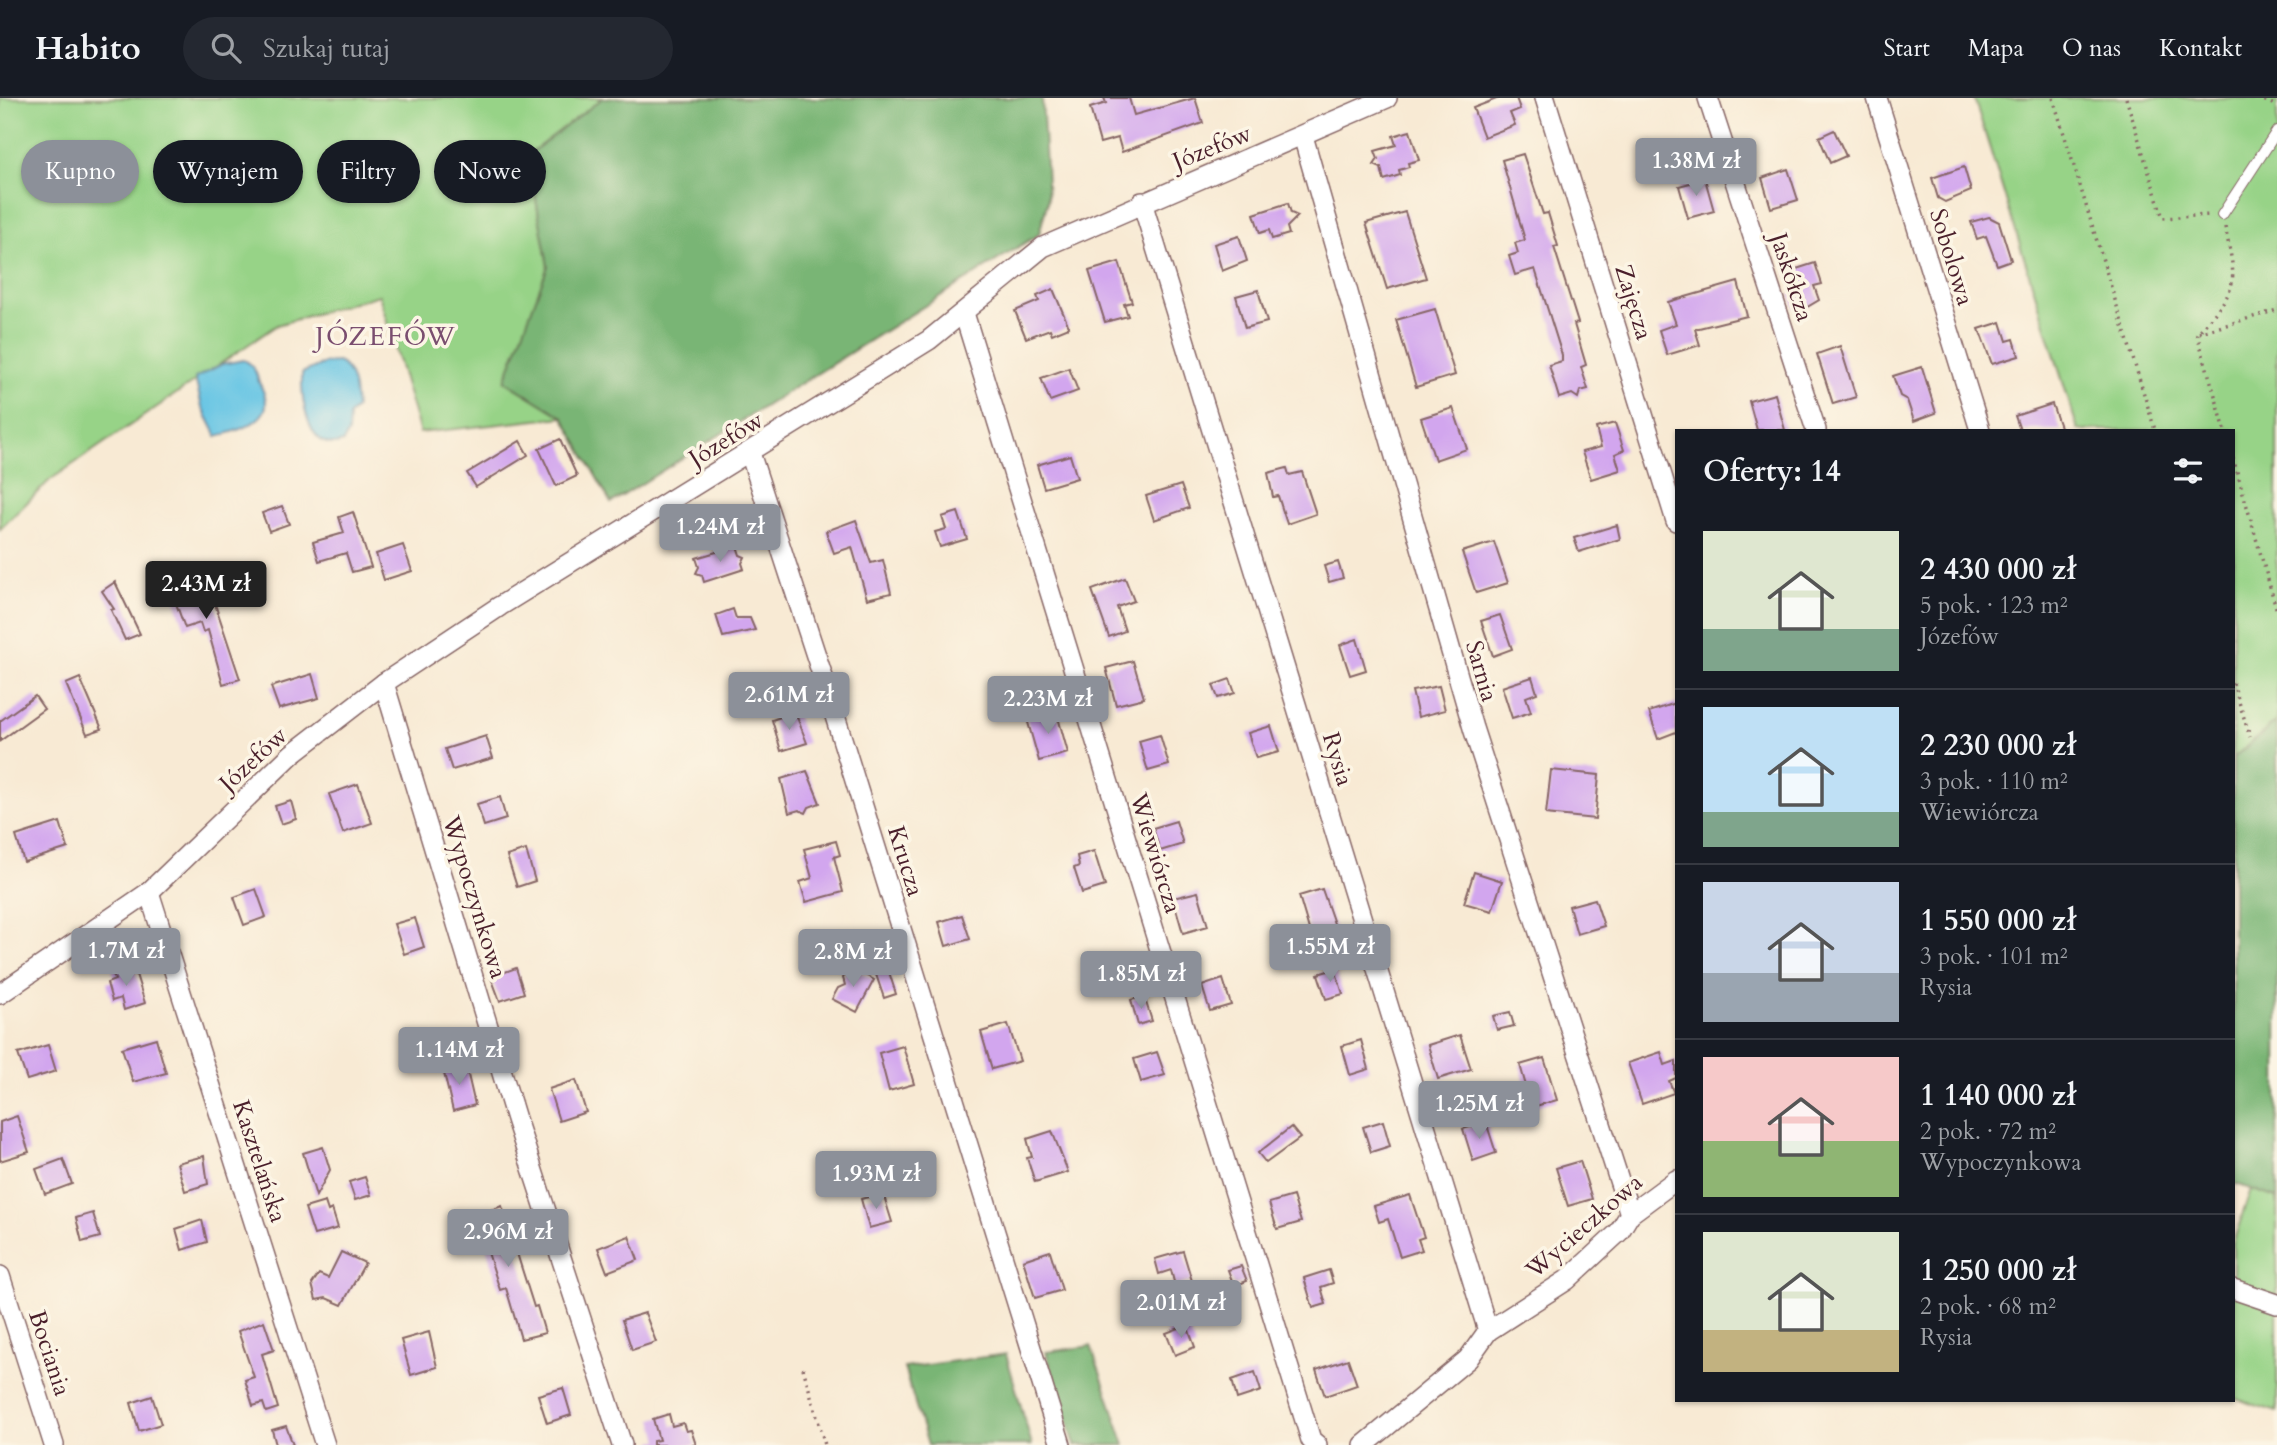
<!DOCTYPE html>
<html lang="pl">
<meta charset="utf-8">
<style>
:root{--surface:#171b24;--page:#242831;--text:#f1f3f6;--muted:#9ea1a6;--line:#363941;--accent:#8c9099}
body{margin:0;font-family:Cardo,serif;background:var(--page);color:var(--text);height:100vh;display:flex;flex-direction:column;font-size:26px;white-space:nowrap}
*{box-sizing:border-box;margin:0}
p{font-size:23px;color:var(--muted)}
.icon{flex:none;width:38px;height:38px;fill:none;stroke:currentColor;stroke-width:2;stroke-linecap:round;stroke-linejoin:round}
.map{position:relative;flex:1;overflow:hidden}
.details{position:absolute;left:1675px;top:331px;width:560px;height:973px;display:flex;flex-direction:column;background:var(--surface);border-radius:0px;box-shadow:0 2px 5px #0004}
.details>*{flex:none}
.banner{position:absolute;left:21px;top:42px;width:665px;height:63px;display:flex;gap:14px}
.price{position:absolute;translate:-50% -60px;padding:0 16px;border-radius:7px;background:var(--accent);color:#fff;font-size:23px;line-height:46px;filter:drop-shadow(0 2px 4px #0008)}
.price::after{content:'';position:absolute;left:50%;top:42px;width:21px;height:16px;margin-left:-10px;background:inherit;clip-path:polygon(0 0,100% 0,50% 100%)}
.price.active{background:#222;color:#fff}
ul{padding:0;list-style:none}
li{display:flex;align-items:center;gap:21px;height:175px;padding:0 28px}
li+li{border-top:2px solid var(--line)}
li span{display:grid;place-items:center;flex:none;width:196px;height:140px;border-radius:0px;color:#555}
li>.icon{margin-inline-start:auto}
span .icon{width:84px;height:84px;fill:#fffc;stroke-width:1}
li b{font-size:30px}
h2{display:flex;justify-content:space-between;align-items:center;height:84px;padding:0 28px;font-size:30px}
.chip{padding:0 24px;border-radius:32px;background:var(--surface);box-shadow:0 2px 5px #0004;font-size:24px;line-height:63px}
.chip.active{background:var(--accent);color:#fff}
header{display:flex;align-items:center;gap:42px;box-sizing:border-box;height:98px;padding:0 35px;background:var(--surface);border-bottom:2px solid var(--line)}
header strong{font-size:33px}
nav{display:flex;gap:38px;margin-inline-start:auto;font-size:24px}
.search{width:490px;height:63px;background:var(--page);display:flex;align-items:center;gap:18px;box-sizing:border-box;padding:0 24px;border-radius:38px;color:var(--muted);font-size:26px}
.map>svg:first-child{display:block}
</style>
<header>
<strong>Habito</strong>
<div class="search"><svg class="icon" aria-label="search" viewBox="0 0 24 24"><circle cx="10" cy="10" r="6"/><path d="M15 15l6 6"/></svg>Szukaj tutaj</div>
<nav><a>Start</a><a>Mapa</a><a>O nas</a><a>Kontakt</a></nav>
</header>
<div class="map">
<svg width="2277" height="1347" viewBox="0 0 2277 1347">
<rect width="100%" height="100%" fill="#fcf5e5"/>
<filter id="ink" filterUnits="userSpaceOnUse"><feTurbulence type="fractalNoise" baseFrequency=".0143" numOctaves="2"/><feDisplacementMap in="SourceGraphic" scale="14" xChannelSelector="R" yChannelSelector="G"/><feConvolveMatrix kernelMatrix="1 2 1 2 8 2 1 2 1" color-interpolation-filters="sRGB"/></filter>
<filter id="wash" filterUnits="userSpaceOnUse"><feTurbulence type="fractalNoise" baseFrequency=".00686" numOctaves="4" result="noise"/><feDisplacementMap in="SourceGraphic" scale="28" xChannelSelector="R" yChannelSelector="G"/><feGaussianBlur stdDeviation="1.57" result="paint"/><feColorMatrix in="noise" values="0 0 0 0 0 0 0 0 0 0 0 0 0 0 0 0 0 1.4 0 .05"/><feComposite in="paint" operator="in"/></filter>
<g filter="url(#wash)">
<rect width="100%" height="100%" fill="#f8ead4"/>
<g fill="#97d387" stroke="#707959" stroke-width="2">
<polygon points="0,0 603,0 528,57 548,168 505,283 563,319 420,335 379,197 277,227 50,382 0,431"/>
<polygon points="1974,0 2277,0 2277,623 2233,660 2233,332 2078,332"/>
<polygon points="2251,1091 2277,1100 2277,1314 2233,1300 2233,1145"/>
</g>
<g fill="#79b574" stroke="#626a50" stroke-width="2">
<polygon points="603,0 1042,0 1048,102 1039,136 611,405 563,319 505,283 548,168 528,57"/>
<polygon points="2277,623 2277,1100 2233,1085 2233,660"/>
<polygon points="1091,1248 1125,1347 1075,1347 1046,1254"/>
<polygon points="1006,1256 1032,1347 928,1347 904,1270"/>
</g>
<g fill="#66c5e4" stroke="#587288" stroke-width="2">
<path d="M244,262C253,266 256,274 259,284C262,290 266,299 266,305C267,325 231,335 217,338L202,309L195,280L222,266Z"/>
<path d="M338,264C354,272 355,295 356,311L349,317L348,335L343,344C307,357 301,299 302,275L325,265Z"/>
</g>
<g id="blocks">
<g fill="#d2a6ee">
<polygon points="1104,0 1129,0 1134,17 1195,0 1203,25 1122,54 1118,40 1100,45 1090,10 1106,5"/>
<polygon points="1499,0 1516,0 1520,11 1510,15 1515,27 1484,39 1473,10"/>
<polygon points="1834,32 1846,58 1830,65 1819,39"/>
<polygon points="1410,33 1419,62 1408,65 1409,69 1399,72 1400,77 1384,82 1381,70 1374,67 1378,61 1375,53 1396,47 1393,38"/>
<polygon points="1523,56 1543,116 1548,115 1558,148 1554,149 1578,225 1574,226 1586,267 1581,269 1588,291 1580,293 1578,300 1572,296 1559,300 1549,267 1562,263 1562,257 1535,171 1515,177 1509,158 1518,155 1515,145 1525,142 1502,62"/>
<polygon points="1964,69 1971,93 1945,104 1938,100 1932,80"/>
<polygon points="1788,71 1798,102 1771,110 1762,80"/>
<polygon points="1705,81 1714,113 1688,120 1679,88"/>
<polygon points="1288,105 1291,115 1298,118 1287,129 1289,136 1272,141 1269,132 1260,135 1254,116"/>
<polygon points="1405,114 1426,180 1387,191 1366,125"/>
<polygon points="1989,119 1999,124 2011,162 1997,167 1986,138 1977,141 1971,124"/>
<polygon points="1239,138 1247,163 1222,173 1214,146"/>
<polygon points="1119,164 1132,204 1124,206 1128,218 1105,224 1089,173"/>
<polygon points="1815,165 1822,186 1814,188 1819,202 1797,215 1790,197 1794,195 1787,174"/>
<polygon points="1738,184 1747,218 1695,231 1700,247 1667,257 1659,232 1676,226 1668,204"/>
<polygon points="1053,191 1069,229 1052,236 1050,231 1026,240 1015,213 1039,203 1037,198"/>
<polygon points="1258,192 1267,224 1245,230 1236,198"/>
<polygon points="1435,211 1455,277 1416,289 1396,222"/>
<polygon points="2001,224 2007,243 2014,241 2019,258 1992,266 1979,231"/>
<polygon points="1840,248 1856,299 1833,306 1817,256"/>
<polygon points="1922,269 1936,315 1914,323 1907,302 1900,298 1893,278"/>
<polygon points="1069,270 1078,293 1050,303 1041,280"/>
<polygon points="1775,296 1785,332 1757,332 1749,303"/>
<polygon points="2052,306 2061,332 2020,332 2015,318"/>
<polygon points="1453,310 1467,351 1435,362 1421,320"/>
<polygon points="1615,325 1624,352 1615,356 1620,372 1591,381 1582,354 1601,349 1596,330"/>
<polygon points="560,341 577,378 556,388 539,351"/>
<polygon points="520,343 528,357 476,389 467,375"/>
<polygon points="1070,357 1077,380 1044,390 1037,367"/>
<polygon points="1287,370 1289,377 1302,374 1316,416 1287,426 1278,398 1273,399 1268,375"/>
<polygon points="1181,387 1189,410 1154,422 1146,398"/>
<polygon points="282,408 289,426 269,433 262,415"/>
<polygon points="353,414 371,469 352,474 346,455 319,463 313,444 344,435 339,419"/>
<polygon points="958,414 967,441 940,449 935,434 946,431 942,419"/>
<polygon points="856,422 871,465 883,462 891,495 867,501 852,449 834,455 826,433"/>
<polygon points="1617,427 1620,441 1579,454 1574,440"/>
<polygon points="1494,444 1508,485 1476,495 1462,454"/>
<polygon points="403,447 412,473 384,482 376,456"/>
<polygon points="737,448 740,457 745,459 742,465 744,471 704,484 702,477 696,475 699,469 696,460"/>
<polygon points="1338,464 1343,480 1329,484 1324,468"/>
<polygon points="205,476 240,581 223,586 208,532 203,534 200,525 185,530 170,489"/>
<polygon points="1125,480 1134,503 1117,509 1125,533 1109,539 1092,492"/>
<polygon points="115,484 140,536 125,542 111,512 114,511 102,493"/>
<polygon points="733,511 736,520 750,520 755,532 723,539 716,517"/>
<polygon points="1500,517 1512,551 1493,558 1481,523"/>
<polygon points="1357,541 1366,572 1350,577 1340,547"/>
<polygon points="1133,563 1144,600 1116,607 1106,570"/>
<polygon points="312,576 319,600 279,611 271,589"/>
<polygon points="1532,579 1537,595 1526,599 1531,614 1512,620 1502,589"/>
<polygon points="80,580 102,631 87,636 66,586"/>
<polygon points="1230,581 1235,595 1218,600 1213,587"/>
<polygon points="1439,588 1445,612 1418,619 1412,593"/>
<polygon points="35,598 44,611 0,643 0,623"/>
<polygon points="1676,605 1676,634 1658,641 1649,614"/>
<polygon points="1056,612 1068,655 1039,663 1027,621"/>
<polygon points="795,614 807,645 781,653 772,622"/>
<polygon points="1271,628 1279,654 1256,660 1248,635"/>
<polygon points="1160,637 1169,667 1148,673 1139,643"/>
<polygon points="486,638 493,660 452,672 445,651"/>
<polygon points="1551,672 1599,677 1595,721 1546,716"/>
<polygon points="807,673 820,705 809,709 806,715 799,712 789,715 781,681"/>
<polygon points="358,686 372,725 343,735 329,696"/>
<polygon points="500,699 506,721 484,728 477,706"/>
<polygon points="291,703 296,721 281,726 275,708"/>
<polygon points="1176,723 1183,746 1160,753 1153,730"/>
<polygon points="60,724 68,750 24,764 16,738"/>
<polygon points="836,743 840,757 834,759 843,794 806,804 800,784 812,780 804,751"/>
<polygon points="526,752 535,783 517,789 507,758"/>
<polygon points="1094,753 1105,788 1082,795 1074,770 1079,768 1077,758"/>
<polygon points="1474,774 1502,783 1492,813 1464,805"/>
<polygon points="256,791 266,819 244,827 234,799"/>
<polygon points="1322,791 1339,840 1314,848 1299,798"/>
<polygon points="1198,794 1208,828 1183,835 1173,800"/>
<polygon points="1595,801 1604,828 1577,836 1569,808"/>
<polygon points="962,817 970,841 946,848 939,824"/>
<polygon points="415,820 424,849 404,856 394,826"/>
<polygon points="882,852 896,896 884,900 869,856"/>
<polygon points="133,867 145,905 124,912 121,900 112,903 107,885 115,882 112,873"/>
<polygon points="849,868 874,882 857,914 832,901 838,890 845,887 843,880"/>
<polygon points="516,870 524,895 500,903 491,879"/>
<polygon points="1335,871 1343,896 1326,901 1318,876"/>
<polygon points="1223,881 1231,907 1210,913 1202,888"/>
<polygon points="1144,898 1152,923 1138,927 1131,902"/>
<polygon points="1510,914 1514,928 1497,932 1493,918"/>
<polygon points="1008,926 1020,963 992,971 981,934"/>
<polygon points="1460,937 1471,971 1438,981 1428,947"/>
<polygon points="156,940 166,975 133,984 122,950"/>
<polygon points="1361,942 1369,971 1350,977 1342,948"/>
<polygon points="48,947 56,973 27,982 18,956"/>
<polygon points="903,948 914,986 889,993 879,955"/>
<polygon points="1157,954 1165,977 1141,984 1134,961"/>
<polygon points="1661,954 1665,967 1676,963 1676,980 1669,983 1674,995 1642,1006 1628,965"/>
<polygon points="1544,960 1557,1002 1532,1009 1520,967"/>
<polygon points="465,964 475,1007 453,1013 443,971"/>
<polygon points="576,982 586,1014 559,1023 549,991"/>
<polygon points="17,1018 29,1054 0,1063 0,1024"/>
<polygon points="1383,1023 1390,1048 1371,1054 1363,1029"/>
<polygon points="1486,1024 1496,1055 1473,1063 1463,1031"/>
<polygon points="1291,1029 1300,1040 1266,1065 1258,1055"/>
<polygon points="1052,1033 1068,1074 1035,1084 1027,1060 1032,1059 1027,1041"/>
<polygon points="323,1049 330,1072 316,1098 303,1055"/>
<polygon points="204,1058 208,1086 185,1093 177,1065"/>
<polygon points="63,1061 72,1086 45,1096 36,1071"/>
<polygon points="1580,1063 1592,1101 1568,1108 1556,1070"/>
<polygon points="365,1079 371,1097 355,1102 349,1084"/>
<polygon points="883,1095 892,1124 869,1130 861,1101"/>
<polygon points="1410,1097 1424,1139 1418,1141 1422,1152 1400,1159 1388,1121 1379,1124 1374,1108"/>
<polygon points="1293,1098 1301,1124 1277,1131 1269,1105"/>
<polygon points="325,1104 328,1113 332,1111 338,1130 314,1137 305,1110"/>
<polygon points="502,1108 534,1209 537,1208 545,1235 521,1241 506,1190 500,1192 484,1142 478,1144 470,1119"/>
<polygon points="93,1115 100,1139 82,1144 76,1120"/>
<polygon points="202,1122 207,1144 182,1152 176,1131"/>
<polygon points="629,1138 638,1162 607,1174 598,1150"/>
<polygon points="1050,1153 1062,1192 1035,1200 1023,1162"/>
<polygon points="1183,1153 1192,1183 1175,1188 1171,1172 1159,1176 1155,1161"/>
<polygon points="341,1154 365,1165 342,1207 326,1200 316,1202 312,1186 319,1176 328,1180"/>
<polygon points="1241,1168 1247,1183 1234,1188 1228,1172"/>
<polygon points="1329,1172 1333,1185 1321,1189 1326,1206 1313,1210 1304,1180"/>
<polygon points="645,1215 656,1244 632,1252 622,1222"/>
<polygon points="264,1223 274,1252 262,1256 278,1310 266,1314 263,1305 253,1308 245,1282 254,1279 238,1233"/>
<polygon points="1187,1227 1195,1249 1175,1257 1166,1235"/>
<polygon points="429,1234 437,1269 411,1277 401,1242"/>
<polygon points="1348,1261 1357,1287 1325,1298 1316,1272"/>
<polygon points="1255,1274 1261,1293 1237,1301 1232,1282"/>
<polygon points="563,1290 571,1317 547,1325 538,1297"/>
<polygon points="152,1298 161,1326 139,1333 131,1305"/>
<polygon points="669,1316 672,1328 683,1325 686,1333 691,1332 696,1347 653,1347 653,1343 659,1342 653,1321"/>
<polygon points="286,1328 293,1347 276,1347 272,1332"/>
</g>
</g>
</g>
<g filter="url(#ink)">
<use href="#blocks" fill-opacity="0" stroke="#876666" stroke-width="2"/>
<g fill="none" stroke-linecap="round" stroke-linejoin="round">
<g stroke="#876666" stroke-width="12">
<polyline id="lane" points="2222,117 2277,33"/>
</g>
<g stroke="#876666" stroke-width="22">
<g id="street">
<polyline points="1545,0 1676,423"/>
<polyline points="1708,0 1816,332"/>
<polyline points="1877,0 1980,332"/>
<polyline points="1303,38 1473,630 1630,1116"/>
<polyline points="1142,104 1488,1233"/>
<polyline points="964,215 1311,1342 1317,1347"/>
<polyline points="750,355 822,576 1061,1347"/>
<polyline points="384,585 516,1021 622,1347"/>
<polyline points="149,794 325,1347"/>
<polyline points="0,896 149,794 292,656 384,585 500,508 929,242 1043,149 1387,0"/>
<polyline points="0,1178 54,1347"/>
<polyline points="2233,1191 2277,1206"/>
<polyline points="1364,1347 1468,1261 1488,1233 1567,1182 1619,1134 1630,1116 1676,1082"/>
</g>
</g>
<g stroke="#876666" stroke-width="3.5" stroke-dasharray="2 5" stroke-linecap="butt">
<polyline points="2053,0 2155,332"/>
<polyline points="2126,0 2163,120 2210,117"/>
<polyline points="2258,0 2277,8"/>
<path d="M2225,129C2238,190 2238,189 2197,236L2225,332"/>
<polyline points="2199,235 2277,212"/>
<polyline points="2233,360 2277,513"/>
<polyline points="2233,585 2250,639"/>
<polyline points="803,1270 825,1347"/>
</g>
<use href="#lane" stroke="#fff" stroke-width="10"/>
<use href="#street" stroke="#fff" stroke-width="19"/>
</g>
</g>
<g text-anchor="middle" stroke-width="7" stroke-linejoin="round" paint-order="stroke">
<g font-size="24" fill="#4a1f2b" stroke="#fcf5e5">
<text transform="translate(1212 49) rotate(-22)" y="8">Józefów</text>
<text transform="translate(1952 159) rotate(73)" y="8">Sobolowa</text>
<text transform="translate(1792 179) rotate(72)" y="8">Jaskółcza</text>
<text transform="translate(1634 204) rotate(73)" y="8">Zajęcza</text>
<text transform="translate(726 341) rotate(-32)" y="8">Józefów</text>
<text transform="translate(1482 573) rotate(74)" y="8">Sarnia</text>
<text transform="translate(253 661) rotate(-43)" y="8">Józefów</text>
<text transform="translate(1338 661) rotate(73)" y="8">Rysia</text>
<text transform="translate(1156 755) rotate(73)" y="8">Wiewiórcza</text>
<text transform="translate(906 763) rotate(73)" y="8">Krucza</text>
<text transform="translate(475 799) rotate(73)" y="8">Wypoczynkowa</text>
<text transform="translate(260 1063) rotate(72)" y="8">Kasztelańska</text>
<text transform="translate(1584 1128) rotate(-41)" y="8">Wycieczkowa</text>
<text transform="translate(50 1255) rotate(72)" y="8">Bociania</text>
</g>
<g font-size="26" letter-spacing="2" fill="#7a4e6f" stroke="#fcf5e5">
<text x="386" y="247">JÓZEFÓW</text>
</g>
</g>
</svg>
<b class="price" style="left:1696px;top:100px">1.38M zł</b>
<b class="price" style="left:720px;top:466px">1.24M zł</b>
<b class="price active" style="left:206px;top:523px">2.43M zł</b>
<b class="price" style="left:789px;top:634px">2.61M zł</b>
<b class="price" style="left:1048px;top:638px">2.23M zł</b>
<b class="price" style="left:1330px;top:886px">1.55M zł</b>
<b class="price" style="left:126px;top:890px">1.7M zł</b>
<b class="price" style="left:853px;top:891px">2.8M zł</b>
<b class="price" style="left:1141px;top:913px">1.85M zł</b>
<b class="price" style="left:459px;top:989px">1.14M zł</b>
<b class="price" style="left:1479px;top:1043px">1.25M zł</b>
<b class="price" style="left:876px;top:1113px">1.93M zł</b>
<b class="price" style="left:508px;top:1171px">2.96M zł</b>
<b class="price" style="left:1181px;top:1242px">2.01M zł</b>
<div class="banner">
<a class="chip active">Kupno</a>
<a class="chip">Wynajem</a>
<a class="chip">Filtry</a>
<a class="chip">Nowe</a>
</div>
<section class="details">
<h2>Oferty: 14<svg class="icon" aria-label="filters" viewBox="0 0 24 24"><path d="M4 7h16M4 17h16"/><circle cx="9" cy="7" r="2"/><circle cx="15" cy="17" r="2"/></svg></h2>
<ul>
<li><span style="background:linear-gradient(#dfe7d0 70%,#7fa58c 0)"><svg class="icon" aria-label="home" viewBox="0 0 24 24"><path d="M3 11l9-7 9 7M6 9v11h12V9"/></svg></span><div><b>2 430 000 zł</b><p>5 pok. · 123 m²</p><p>Józefów</p></div></li>
<li><span style="background:linear-gradient(#bfe0f5 75%,#7fa58c 0)"><svg class="icon" aria-label="home" viewBox="0 0 24 24"><path d="M3 11l9-7 9 7M6 9v11h12V9"/></svg></span><div><b>2 230 000 zł</b><p>3 pok. · 110 m²</p><p>Wiewiórcza</p></div></li>
<li><span style="background:linear-gradient(#c9d6e8 65%,#9aa5b1 0)"><svg class="icon" aria-label="home" viewBox="0 0 24 24"><path d="M3 11l9-7 9 7M6 9v11h12V9"/></svg></span><div><b>1 550 000 zł</b><p>3 pok. · 101 m²</p><p>Rysia</p></div></li>
<li><span style="background:linear-gradient(#f6c9c9 60%,#8fb573 0)"><svg class="icon" aria-label="home" viewBox="0 0 24 24"><path d="M3 11l9-7 9 7M6 9v11h12V9"/></svg></span><div><b>1 140 000 zł</b><p>2 pok. · 72 m²</p><p>Wypoczynkowa</p></div></li>
<li><span style="background:linear-gradient(#dfe7d0 70%,#c2b280 0)"><svg class="icon" aria-label="home" viewBox="0 0 24 24"><path d="M3 11l9-7 9 7M6 9v11h12V9"/></svg></span><div><b>1 250 000 zł</b><p>2 pok. · 68 m²</p><p>Rysia</p></div></li>
</ul>
</section>
</div>
